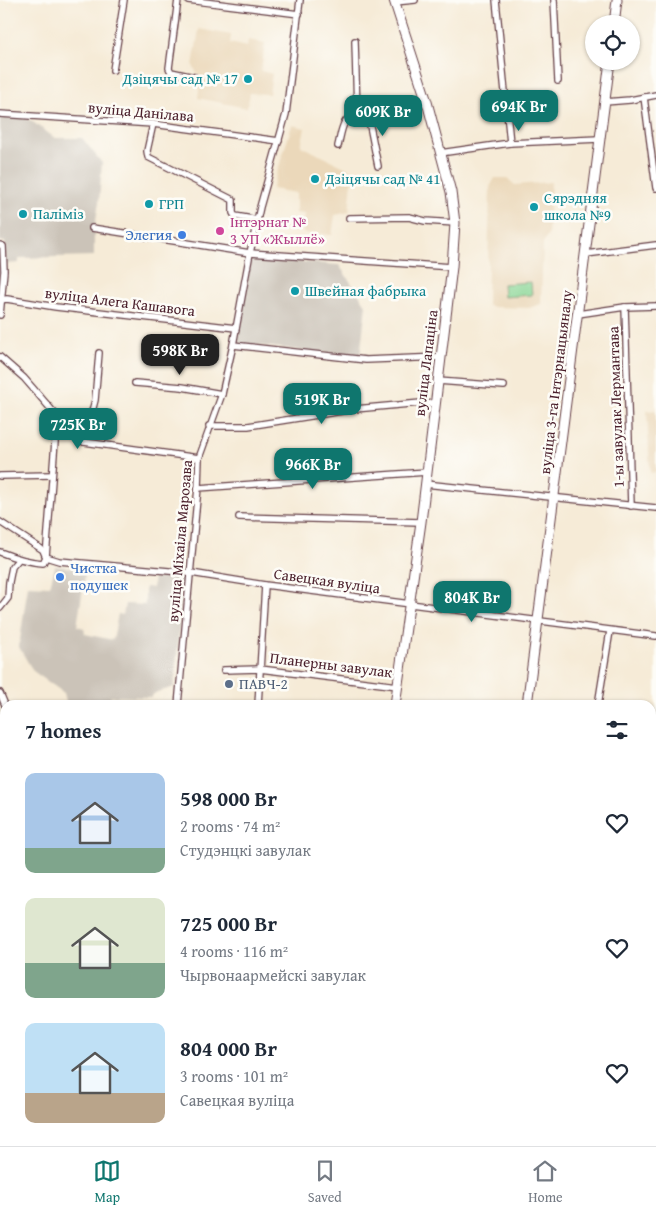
<!DOCTYPE html>
<meta charset="utf-8">
<style>
:root{--surface:#fff;--page:#f6f6f7;--text:#1f2937;--muted:#747a83;--line:#e0e1e3;--accent:#0f766e}
body{margin:0;font-family:"Gentium Book Plus",serif;background:var(--page);color:var(--text);height:100vh;display:flex;flex-direction:column;font-size:19px;white-space:nowrap}
*{box-sizing:border-box;margin:0}
p{font-size:16px;color:var(--muted)}
.icon{flex:none;width:28px;height:28px;fill:none;stroke:currentColor;stroke-width:2;stroke-linecap:round;stroke-linejoin:round}
.map{position:relative;flex:1;overflow:hidden}
.panel{position:absolute;left:0px;top:700px;width:656px;height:446px;display:flex;flex-direction:column;background:var(--surface);border-radius:15px 15px 0 0;box-shadow:0 1px 4px #0004}
.panel>*{flex:none}
.buttons{position:absolute;left:585px;top:15px;display:grid;gap:10px}
.buttons a{display:grid;place-items:center;width:55px;height:55px;border-radius:50%;background:var(--surface);box-shadow:0 1px 4px #0004;font-size:25px}
.price{position:absolute;translate:-50% -42px;padding:0 11px;border-radius:10px;background:var(--accent);color:#fff;font-size:16px;line-height:32px;filter:drop-shadow(0 1px 2px #0008)}
.price::after{content:'';position:absolute;left:50%;top:30px;width:15px;height:11px;margin-left:-8px;background:inherit;clip-path:polygon(0 0,100% 0,50% 100%)}
.price.selected{background:#222;color:#fff}
ul{padding:0;list-style:none}
li{display:flex;align-items:center;gap:15px;height:125px;padding:0 25px}
li span{display:grid;place-items:center;flex:none;width:140px;height:100px;border-radius:10px;color:#555}
li>.icon{margin-inline-start:auto}
span .icon{width:60px;height:60px;fill:#fffc;stroke-width:1}
li b{font-size:21px}
h2{display:flex;justify-content:space-between;align-items:center;height:60px;padding:0 25px;font-size:21px}
.tab-bar{display:flex;justify-content:space-around;align-items:center;height:70px;border-top:1px solid var(--line);background:var(--surface);font-size:14px;color:var(--muted)}
.tab-bar a{display:grid;justify-items:center;gap:2px}
.tab-bar .selected{color:var(--accent)}
.map>svg:first-child{display:block}
</style>
<div class="map">
<svg width="656" height="1146" viewBox="0 0 656 1146">
<rect width="100%" height="100%" fill="#fdfcf7"/>
<filter id="ink" filterUnits="userSpaceOnUse"><feTurbulence type="fractalNoise" baseFrequency=".02" numOctaves="2"/><feDisplacementMap in="SourceGraphic" scale="10" xChannelSelector="R" yChannelSelector="G"/><feConvolveMatrix kernelMatrix="1 2 1 2 8 2 1 2 1" color-interpolation-filters="sRGB"/></filter>
<filter id="wash" filterUnits="userSpaceOnUse"><feTurbulence type="fractalNoise" baseFrequency=".0096" numOctaves="4" result="noise"/><feDisplacementMap in="SourceGraphic" scale="20" xChannelSelector="R" yChannelSelector="G"/><feGaussianBlur stdDeviation="1.12" result="paint"/><feColorMatrix in="noise" values="0 0 0 0 0 0 0 0 0 0 0 0 0 0 0 0 0 1.4 0 .05"/><feComposite in="paint" operator="in"/></filter>
<g filter="url(#wash)">
<rect width="100%" height="100%" fill="#f6ebd7"/>
<g fill="#ebd8ba">
<polygon points="199,29 231,35 230,43 247,47 248,40 265,43 261,71 272,74 269,94 250,93 247,108 198,98 200,79 193,66"/>
<polygon points="292,125 305,128 301,146 353,171 349,212 335,215 332,235 303,233 304,214 296,213 296,193 272,189"/>
<polygon points="495,178 507,178 515,185 551,182 548,235 543,243 541,304 529,308 493,307 487,305 490,187"/>
<polygon points="656,410 656,472 650,473 647,411"/>
</g>
<g fill="#cbc3b8">
<polygon points="0,117 27,118 55,138 82,138 102,163 99,202 94,231 94,256 19,258 19,263 6,264 5,242 0,241"/>
<polygon points="254,258 339,265 366,305 360,357 237,343 250,261"/>
<polygon points="55,566 86,569 77,626 84,628 85,634 113,640 118,614 123,615 125,604 145,605 145,587 153,588 154,573 184,576 174,687 155,693 151,697 111,696 109,705 67,705 64,693 33,671 19,647 28,585 50,586"/>
</g>
<polygon fill="#89d695" stroke="#6a7a60" points="531,282 532,295 504,297 503,284"/>
</g>
<g filter="url(#ink)">
<g fill="none" stroke-linecap="round" stroke-linejoin="round">
<g stroke="#643e45" stroke-width="8">
<g id="street">
<polyline points="178,0 169,68 171,72 194,77"/>
<polyline points="188,0 299,14"/>
<polyline points="496,0 510,143"/>
<polyline points="554,0 558,81"/>
<polyline points="395,2 415,0"/>
<polyline points="355,41 357,112"/>
<polyline points="113,70 124,0"/>
<polyline points="644,97 656,188"/>
<polyline points="605,102 630,100 656,95"/>
<polyline points="367,111 378,166"/>
<polyline points="0,114 153,124 279,141"/>
<polyline points="153,124 147,151 148,157 233,200 233,213 235,216 258,220"/>
<path d="M338,146C342,130 341,120 357,112L427,102"/>
<polyline points="440,153 510,143 599,139"/>
<polyline points="349,218 409,217 425,221 455,223"/>
<polyline points="92,228 250,253 452,267"/>
<polyline points="0,245 3,246 4,271 0,315"/>
<polyline points="586,254 656,245"/>
<polyline points="0,300 7,299 56,307 236,328"/>
<polyline points="625,307 631,506"/>
<polyline points="578,314 625,307 656,306"/>
<polyline points="233,345 366,360 441,357"/>
<polyline points="0,357 24,378 57,416 84,442 199,458"/>
<polyline points="438,381 504,386"/>
<polyline points="135,383 182,387 222,394"/>
<polyline points="209,426 248,426 355,409 421,403 435,404"/>
<polyline points="84,442 95,400 99,353"/>
<polyline points="0,476 52,475"/>
<polyline points="425,484 656,508"/>
<polyline points="198,488 427,472"/>
<polyline points="239,517 421,522"/>
<polyline points="0,522 43,550 45,555"/>
<path d="M0,552C15,558 27,562 43,563L46,557L59,561L191,573L265,585L656,636"/>
<polyline points="46,557 57,416"/>
<polyline points="0,608 8,598 9,582 12,567 18,560"/>
<polyline points="224,670 260,669 398,686"/>
<polyline points="0,693 5,705"/>
<polyline points="178,705 198,488 199,458 222,394 233,345 250,253 260,207 286,114 300,0"/>
<polyline points="258,705 265,585"/>
<polyline points="598,705 610,631"/>
<polyline points="0,721 5,717"/>
<polyline points="651,939 656,939"/>
<polyline points="651,1084 656,1084"/>
<polyline points="231,1146 232,1141"/>
<polyline points="341,1146 344,1141"/>
</g>
</g>
<g stroke="#643e45" stroke-width="10">
<polyline id="secondary" points="651,806 656,807"/>
</g>
<g stroke="#643e45" stroke-width="11">
<g id="primary">
<polyline points="394,0 427,102 451,192 455,223 452,267 421,522 395,705"/>
<polyline points="614,24 617,0"/>
<polyline points="527,705 610,61"/>
<polyline points="410,1141 413,1146"/>
<polyline points="483,1141 483,1146"/>
</g>
</g>
<use href="#street" stroke="#fff" stroke-width="5.5"/>
<use href="#secondary" stroke="#fff" stroke-width="8"/>
<use href="#primary" stroke="#fff" stroke-width="9"/>
</g>
</g>
<g fill="#0f9aa8" stroke="#fdfcf7" stroke-width="2">
<circle cx="248" cy="79" r="5"/>
<circle cx="315" cy="179" r="5"/>
<circle cx="149" cy="204" r="5"/>
<circle cx="534" cy="207" r="5"/>
<circle cx="23" cy="214" r="5"/>
<circle cx="295" cy="291" r="5"/>
</g>
<circle fill="#d1479c" stroke="#fdfcf7" stroke-width="2" cx="220" cy="231" r="5"/>
<g fill="#3f7fe0" stroke="#fdfcf7" stroke-width="2">
<circle cx="182" cy="235" r="5"/>
<circle cx="60" cy="577" r="5"/>
</g>
<circle fill="#5c6f8a" stroke="#fdfcf7" stroke-width="2" cx="229" cy="684" r="5"/>
<g text-anchor="middle" stroke-width="5" stroke-linejoin="round" paint-order="stroke">
<g font-size="15" fill="#0d838f" stroke="#fdfcf7" text-anchor="start">
<text x="238" y="84" text-anchor="end">Дзіцячы сад № 17</text>
<text x="325" y="184">Дзіцячы сад № 41</text>
<text x="544" y="203">Сярэдняя<tspan x="544" dy="17">школа №9</tspan></text>
<text x="159" y="209">ГРП</text>
<text x="33" y="219">Паліміз</text>
<text x="305" y="296">Швейная фабрыка</text>
</g>
<g font-size="15" fill="#4a1f2b" stroke="#fdfcf7">
<text transform="translate(141 112) rotate(5)" y="5">вуліца Данілава</text>
<text transform="translate(120 302) rotate(7)" y="5">вуліца Алега Кашавога</text>
<text transform="translate(426 363) rotate(-83)" y="5">вуліца Лапаціна</text>
<text transform="translate(556 382) rotate(-83)" y="5">вуліца 3-га Інтэрнацыяналу</text>
<text transform="translate(616 407) rotate(-92)" y="5">1-ы завулак Лермантава</text>
<text transform="translate(180 541) rotate(-85)" y="5">вуліца Міхаіла Марозава</text>
<text transform="translate(327 581) rotate(8)" y="5">Савецкая вуліца</text>
<text transform="translate(331 665) rotate(7)" y="5">Планерны завулак</text>
</g>
<g font-size="15" fill="#b23c85" stroke="#fdfcf7" text-anchor="start">
<text x="230" y="227">Інтэрнат №<tspan x="230" dy="17">3 УП «Жыллё»</tspan></text>
</g>
<g font-size="15" fill="#366cbe" stroke="#fdfcf7" text-anchor="end">
<text x="172" y="240">Элегия</text>
<text x="70" y="573" text-anchor="start">Чистка<tspan x="70" dy="17">подушек</tspan></text>
</g>
<g font-size="15" fill="#4e5e75" stroke="#fdfcf7" text-anchor="start">
<text x="239" y="689">ПАВЧ-2</text>
</g>
</g>
</svg>
<div class="buttons">
<a><svg class="icon" aria-label="locate" viewBox="0 0 24 24"><circle cx="12" cy="12" r="6"/><path d="M12 2v4M12 18v4M2 12h4M18 12h4"/></svg></a>
</div>
<b class="price" style="left:519px;top:132px">694K Br</b>
<b class="price" style="left:383px;top:137px">609K Br</b>
<b class="price selected" style="left:180px;top:376px">598K Br</b>
<b class="price" style="left:322px;top:425px">519K Br</b>
<b class="price" style="left:78px;top:450px">725K Br</b>
<b class="price" style="left:313px;top:490px">966K Br</b>
<b class="price" style="left:472px;top:623px">804K Br</b>
<section class="panel">
<h2>7 homes<svg class="icon" aria-label="filters" viewBox="0 0 24 24"><path d="M4 7h16M4 17h16"/><circle cx="9" cy="7" r="2"/><circle cx="15" cy="17" r="2"/></svg></h2>
<ul>
<li><span style="background:linear-gradient(#a9c7e8 75%,#7fa58c 0)"><svg class="icon" aria-label="home" viewBox="0 0 24 24"><path d="M3 11l9-7 9 7M6 9v11h12V9"/></svg></span><div><b>598 000 Br</b><p>2 rooms · 74 m²</p><p>Студэнцкі завулак</p></div><svg class="icon" aria-label="heart" viewBox="0 0 24 24"><path d="M12 20l-8-8c-3-5 5-10 8-4 3-6 11-1 8 4z"/></svg></li>
<li><span style="background:linear-gradient(#dfe7d0 65%,#7fa58c 0)"><svg class="icon" aria-label="home" viewBox="0 0 24 24"><path d="M3 11l9-7 9 7M6 9v11h12V9"/></svg></span><div><b>725 000 Br</b><p>4 rooms · 116 m²</p><p>Чырвонаармейскі завулак</p></div><svg class="icon" aria-label="heart" viewBox="0 0 24 24"><path d="M12 20l-8-8c-3-5 5-10 8-4 3-6 11-1 8 4z"/></svg></li>
<li><span style="background:linear-gradient(#bfe0f5 70%,#b9a48a 0)"><svg class="icon" aria-label="home" viewBox="0 0 24 24"><path d="M3 11l9-7 9 7M6 9v11h12V9"/></svg></span><div><b>804 000 Br</b><p>3 rooms · 101 m²</p><p>Савецкая вуліца</p></div><svg class="icon" aria-label="heart" viewBox="0 0 24 24"><path d="M12 20l-8-8c-3-5 5-10 8-4 3-6 11-1 8 4z"/></svg></li>
</ul>
</section>
</div>
<nav class="tab-bar">
<a class="selected"><svg class="icon" aria-label="map" viewBox="0 0 24 24"><path d="M3 6l6-2 6 2 6-2v14l-6 2-6-2-6 2zM9 4v14M15 6v14"/></svg>Map</a>
<a><svg class="icon" aria-label="saved" viewBox="0 0 24 24"><path d="M7 4h10v16l-5-4-5 4z"/></svg>Saved</a>
<a><svg class="icon" aria-label="home" viewBox="0 0 24 24"><path d="M3 11l9-7 9 7M6 9v11h12V9"/></svg>Home</a>
</nav>
